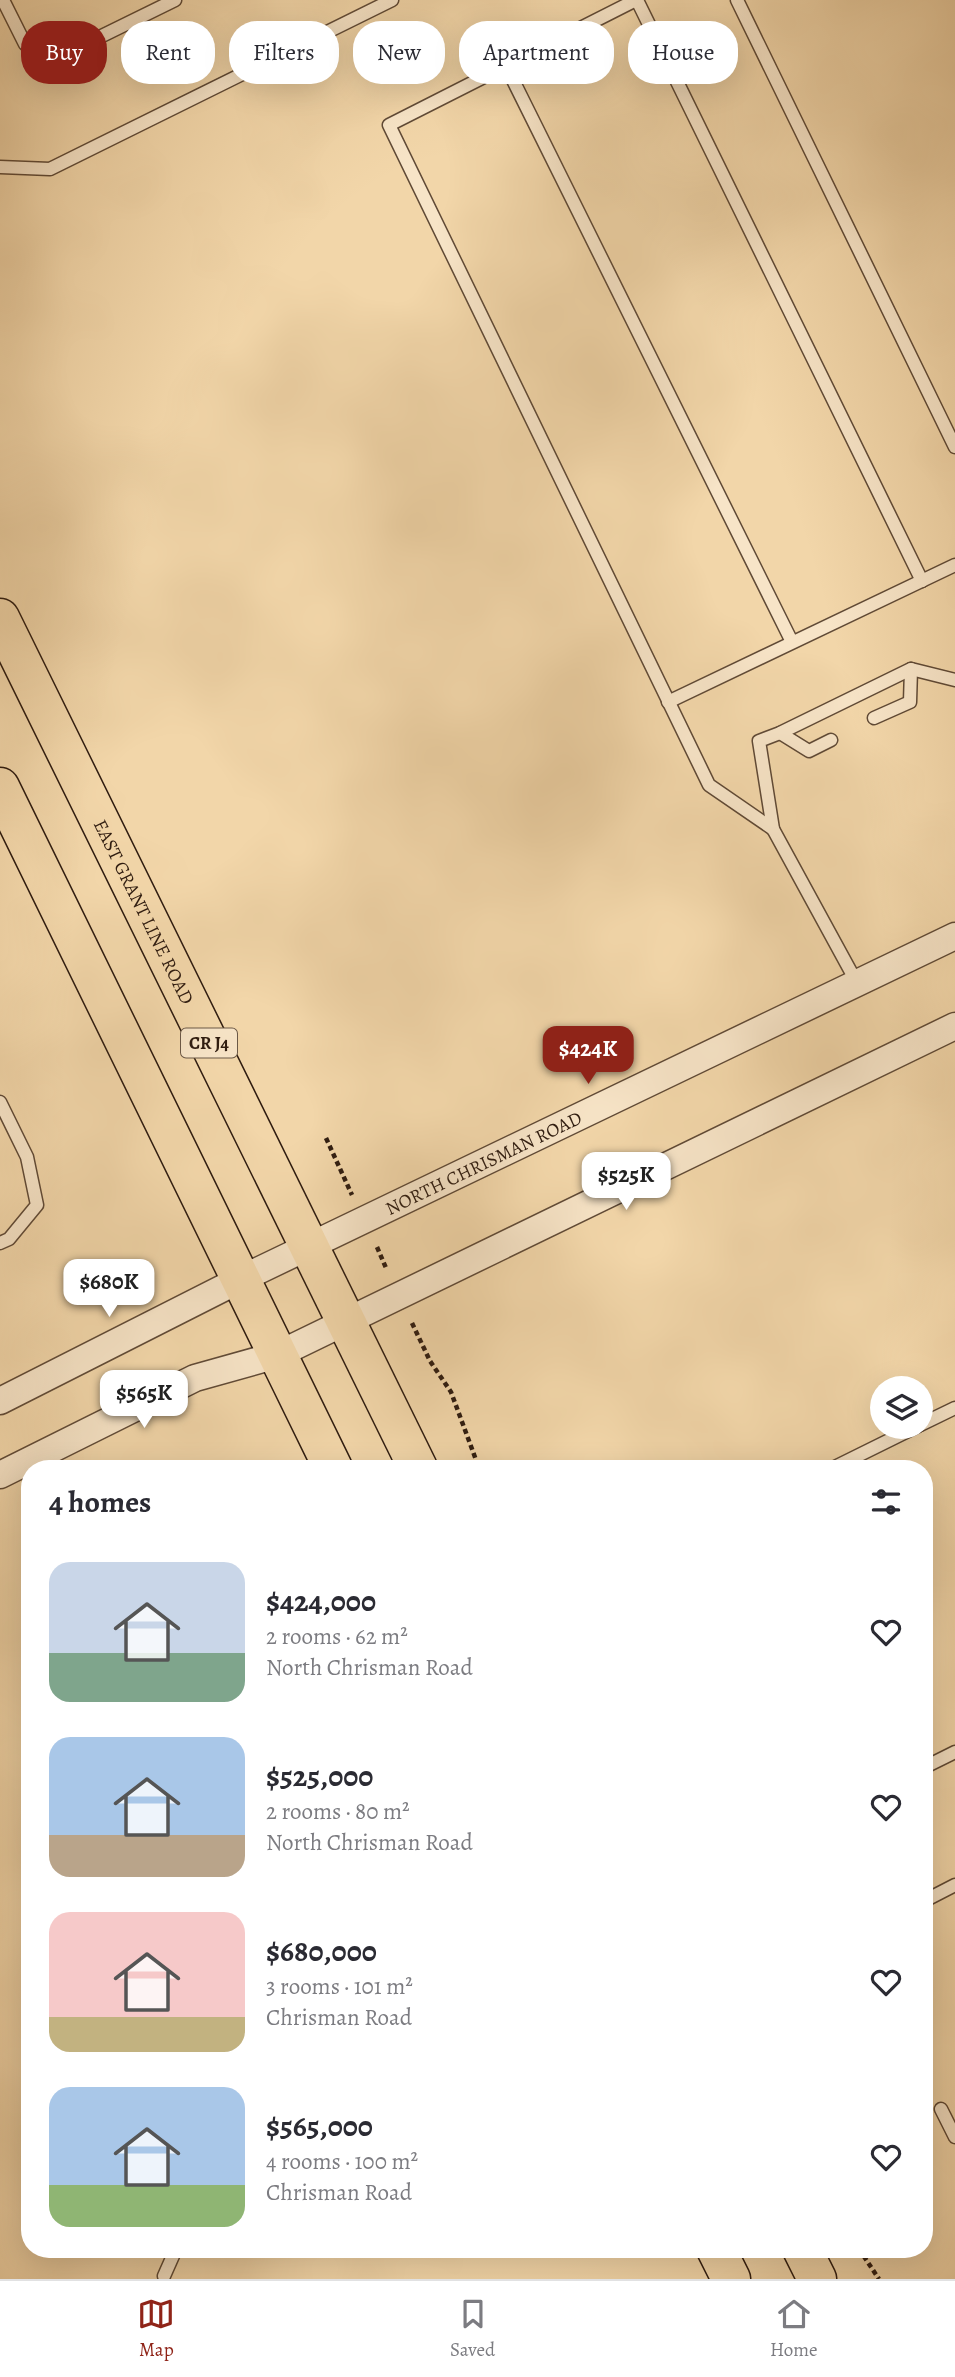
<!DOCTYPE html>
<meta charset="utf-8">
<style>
:root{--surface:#fff;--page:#f2f2f3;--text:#2b2b33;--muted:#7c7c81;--line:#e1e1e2;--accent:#8f2418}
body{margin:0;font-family:Alegreya,serif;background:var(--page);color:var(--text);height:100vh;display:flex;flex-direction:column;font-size:26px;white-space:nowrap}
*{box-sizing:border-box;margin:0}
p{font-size:23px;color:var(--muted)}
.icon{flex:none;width:38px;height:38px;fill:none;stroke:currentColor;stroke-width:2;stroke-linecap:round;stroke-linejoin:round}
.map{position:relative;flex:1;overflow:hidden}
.sheet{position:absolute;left:21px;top:1460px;width:912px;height:798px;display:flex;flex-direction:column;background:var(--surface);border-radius:28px;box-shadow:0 7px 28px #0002}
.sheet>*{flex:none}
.banner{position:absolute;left:21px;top:21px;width:914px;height:63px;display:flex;gap:14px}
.tools{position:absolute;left:870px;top:1376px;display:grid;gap:14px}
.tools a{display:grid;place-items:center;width:63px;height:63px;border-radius:50%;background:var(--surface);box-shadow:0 7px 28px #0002;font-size:35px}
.price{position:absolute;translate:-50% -60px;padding:0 16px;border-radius:14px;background:#fff;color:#222;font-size:23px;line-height:46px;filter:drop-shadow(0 2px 4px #0008)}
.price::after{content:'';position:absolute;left:50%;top:42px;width:21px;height:16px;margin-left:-10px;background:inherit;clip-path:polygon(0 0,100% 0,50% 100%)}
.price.on{background:var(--accent);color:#fff}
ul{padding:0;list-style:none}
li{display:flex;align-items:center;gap:21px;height:175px;padding:0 28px}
li span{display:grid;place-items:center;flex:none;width:196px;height:140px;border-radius:21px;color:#555}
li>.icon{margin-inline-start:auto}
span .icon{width:84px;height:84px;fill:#fffc;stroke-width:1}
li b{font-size:30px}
h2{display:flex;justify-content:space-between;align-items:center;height:84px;padding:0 28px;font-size:30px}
.pill{padding:0 24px;border-radius:28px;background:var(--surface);box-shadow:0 7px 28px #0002;font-size:24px;line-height:63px}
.pill.on{background:var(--accent);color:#fff}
.tabs{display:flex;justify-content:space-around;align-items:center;height:98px;border-top:2px solid var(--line);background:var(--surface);font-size:19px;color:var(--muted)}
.tabs a{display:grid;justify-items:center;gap:4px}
.tabs .on{color:var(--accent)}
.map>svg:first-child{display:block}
</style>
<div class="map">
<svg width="955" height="2279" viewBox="0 0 955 2279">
<rect width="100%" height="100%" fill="#f2d6a9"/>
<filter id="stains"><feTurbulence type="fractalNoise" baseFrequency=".00286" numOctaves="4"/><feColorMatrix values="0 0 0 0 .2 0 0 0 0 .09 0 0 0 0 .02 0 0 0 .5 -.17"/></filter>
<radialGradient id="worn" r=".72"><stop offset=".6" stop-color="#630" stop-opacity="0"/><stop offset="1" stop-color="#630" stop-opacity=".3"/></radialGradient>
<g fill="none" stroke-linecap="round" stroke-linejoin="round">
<g stroke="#604a36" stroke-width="15">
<g id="service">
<polyline points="3,0 25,44 44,60 61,56 175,0"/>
<polyline points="636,0 389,125 709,785 773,829"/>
<polyline points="637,0 922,581"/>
<polyline points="737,0 955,447"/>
<polyline points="506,66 792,642"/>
<polyline points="0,167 50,169 392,0"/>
<polyline points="668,702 955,565"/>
<polyline points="874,718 910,702 911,669"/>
<polyline points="780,733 809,751 831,740"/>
<polyline points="857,983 773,829 759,741 780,733 911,669 955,680"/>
<polyline points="0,1102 27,1157 37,1205 9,1239 0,1243"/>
<polyline points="920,1425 955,1408"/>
<polyline points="833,1468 918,1426"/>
<polyline points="924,1755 929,1765 955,1752"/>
<polyline points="924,1901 955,1885"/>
<polyline points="941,2109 955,2137"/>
<polyline points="164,2276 176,2249"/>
</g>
</g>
<g stroke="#604a36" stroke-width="29">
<g id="minor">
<path id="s1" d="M0,1401L241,1279L955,936"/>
<polyline points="0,1475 195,1378 277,1355 955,1026"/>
</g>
</g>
<g stroke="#2f1c10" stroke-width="41">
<g id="primary">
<path id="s2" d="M0,618L418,1468"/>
<polyline points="0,787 333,1468"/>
<polyline points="716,2249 731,2279"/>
<polyline points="802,2249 817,2279"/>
</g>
</g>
<g stroke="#2f1c10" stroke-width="4.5" stroke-dasharray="5 3.5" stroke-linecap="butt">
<polyline points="326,1138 352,1195"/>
<polyline points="377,1247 386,1268"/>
<polyline points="412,1323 430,1361 451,1392 479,1468"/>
<polyline points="859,2249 879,2279"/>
</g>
<use href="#service" stroke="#f7e4c7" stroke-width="12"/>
<use href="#minor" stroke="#f7e4c7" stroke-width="26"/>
<use href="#primary" stroke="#f2d6a9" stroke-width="38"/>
</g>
<g text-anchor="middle" stroke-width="6" stroke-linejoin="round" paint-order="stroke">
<rect fill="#f7e4c7" stroke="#6b5847" stroke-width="2" x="181" y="1028.5" width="56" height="29" rx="5"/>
<g font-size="18" font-weight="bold" fill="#2f1c10">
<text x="209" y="1049">CR J4</text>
</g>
<g font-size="19" fill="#2f1c10" stroke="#f7e4c7">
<text dy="7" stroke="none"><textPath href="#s2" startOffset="327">EAST GRANT LINE ROAD</textPath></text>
<text dy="7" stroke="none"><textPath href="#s1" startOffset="539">NORTH CHRISMAN ROAD</textPath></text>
</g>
</g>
<rect width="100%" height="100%" filter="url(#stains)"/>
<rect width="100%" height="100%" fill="url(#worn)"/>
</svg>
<div class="tools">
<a><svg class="icon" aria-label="layers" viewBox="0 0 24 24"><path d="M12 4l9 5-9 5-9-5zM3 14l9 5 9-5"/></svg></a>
</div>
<b class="price on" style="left:588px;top:1086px">$424K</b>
<b class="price" style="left:626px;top:1212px">$525K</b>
<b class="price" style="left:109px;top:1319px">$680K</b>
<b class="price" style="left:144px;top:1430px">$565K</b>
<div class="banner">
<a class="pill on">Buy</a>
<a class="pill">Rent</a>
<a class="pill">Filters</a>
<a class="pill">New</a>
<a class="pill">Apartment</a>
<a class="pill">House</a>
</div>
<section class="sheet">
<h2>4 homes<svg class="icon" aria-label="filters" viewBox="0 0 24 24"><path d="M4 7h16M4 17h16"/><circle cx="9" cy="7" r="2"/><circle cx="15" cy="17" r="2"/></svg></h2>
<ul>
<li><span style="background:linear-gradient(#c9d6e8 65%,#7fa58c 0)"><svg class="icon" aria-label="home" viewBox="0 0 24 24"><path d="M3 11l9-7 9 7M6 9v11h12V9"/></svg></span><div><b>$424,000</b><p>2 rooms · 62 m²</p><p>North Chrisman Road</p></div><svg class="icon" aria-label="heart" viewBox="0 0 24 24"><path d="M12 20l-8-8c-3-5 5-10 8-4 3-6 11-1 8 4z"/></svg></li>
<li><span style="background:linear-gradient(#a9c7e8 70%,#b9a48a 0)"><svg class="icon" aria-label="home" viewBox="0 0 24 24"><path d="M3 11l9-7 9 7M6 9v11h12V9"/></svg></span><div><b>$525,000</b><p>2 rooms · 80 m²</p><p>North Chrisman Road</p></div><svg class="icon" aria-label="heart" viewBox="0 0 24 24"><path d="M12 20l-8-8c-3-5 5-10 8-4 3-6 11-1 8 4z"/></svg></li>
<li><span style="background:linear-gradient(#f6c9c9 75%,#c2b280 0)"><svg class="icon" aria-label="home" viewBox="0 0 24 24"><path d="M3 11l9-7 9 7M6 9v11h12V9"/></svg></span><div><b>$680,000</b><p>3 rooms · 101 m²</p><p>Chrisman Road</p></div><svg class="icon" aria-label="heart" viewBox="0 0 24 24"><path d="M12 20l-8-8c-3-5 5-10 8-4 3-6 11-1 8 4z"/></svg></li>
<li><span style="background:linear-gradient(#a9c7e8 70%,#8fb573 0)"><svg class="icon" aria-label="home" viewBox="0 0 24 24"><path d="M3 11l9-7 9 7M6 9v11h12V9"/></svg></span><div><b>$565,000</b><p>4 rooms · 100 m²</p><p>Chrisman Road</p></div><svg class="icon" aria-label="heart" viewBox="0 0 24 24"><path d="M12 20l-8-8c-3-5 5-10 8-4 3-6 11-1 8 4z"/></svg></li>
</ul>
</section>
</div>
<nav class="tabs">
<a class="on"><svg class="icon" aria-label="map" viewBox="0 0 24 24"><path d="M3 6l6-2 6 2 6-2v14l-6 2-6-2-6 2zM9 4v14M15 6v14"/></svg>Map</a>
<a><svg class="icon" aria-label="saved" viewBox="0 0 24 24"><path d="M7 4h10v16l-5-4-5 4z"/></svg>Saved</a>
<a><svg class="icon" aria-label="home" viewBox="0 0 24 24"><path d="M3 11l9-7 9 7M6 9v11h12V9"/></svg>Home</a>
</nav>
